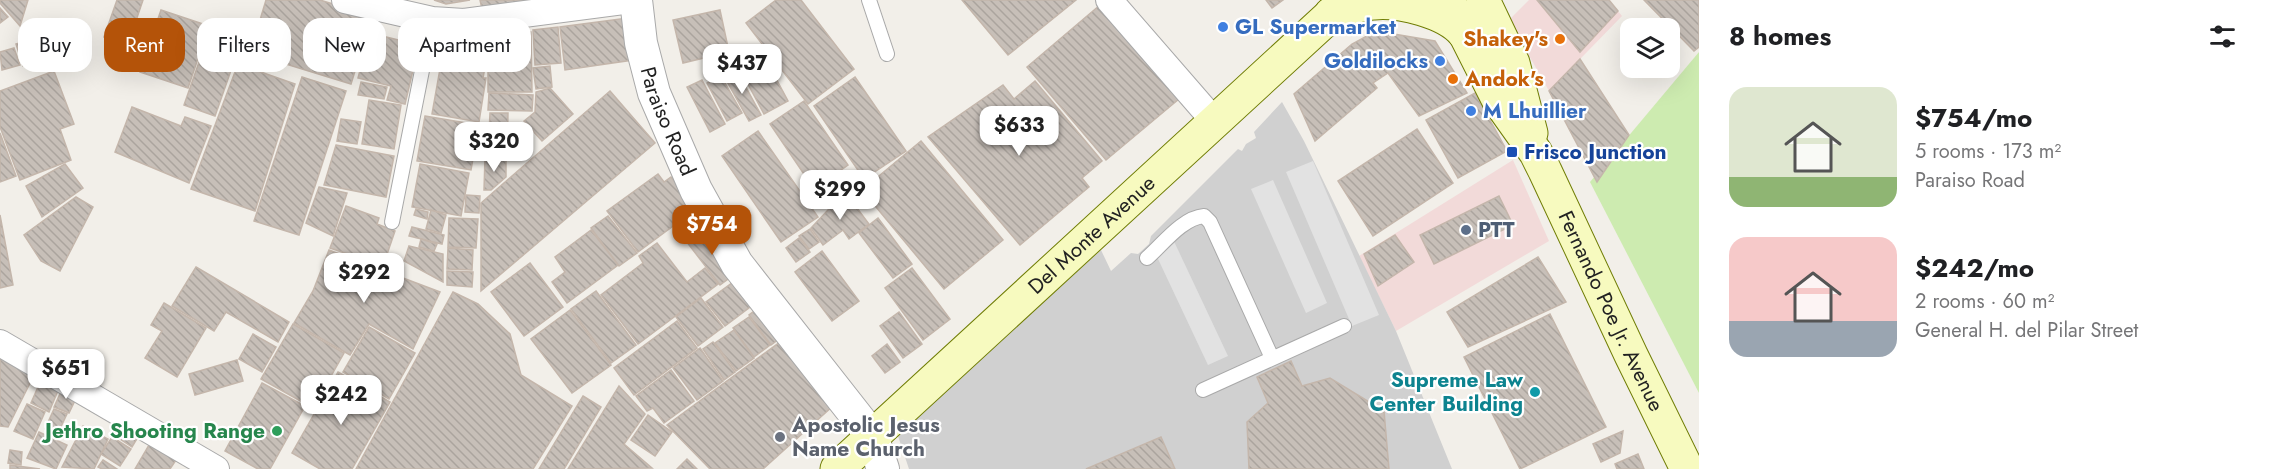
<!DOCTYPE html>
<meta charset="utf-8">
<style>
:root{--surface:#fff;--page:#f6f6f6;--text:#202124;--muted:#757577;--accent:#b45309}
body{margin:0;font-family:Jost,sans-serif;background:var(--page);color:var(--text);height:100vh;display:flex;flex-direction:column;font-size:22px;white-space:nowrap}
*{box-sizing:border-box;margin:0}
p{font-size:20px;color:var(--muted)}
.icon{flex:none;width:33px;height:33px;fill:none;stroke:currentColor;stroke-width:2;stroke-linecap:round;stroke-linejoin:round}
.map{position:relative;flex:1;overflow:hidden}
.drawer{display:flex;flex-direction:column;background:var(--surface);width:570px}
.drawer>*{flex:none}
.top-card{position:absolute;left:18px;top:18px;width:570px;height:54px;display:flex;gap:12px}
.tools{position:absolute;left:1620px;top:18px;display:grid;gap:12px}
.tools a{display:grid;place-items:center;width:60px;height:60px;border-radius:12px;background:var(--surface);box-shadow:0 6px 24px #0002;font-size:30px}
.price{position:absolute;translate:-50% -51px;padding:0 14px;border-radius:12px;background:#fff;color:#222;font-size:20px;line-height:39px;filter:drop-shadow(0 2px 3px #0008)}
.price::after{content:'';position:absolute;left:50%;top:36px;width:18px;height:14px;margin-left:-9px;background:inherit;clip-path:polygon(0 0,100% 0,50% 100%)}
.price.selected{background:var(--accent);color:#fff}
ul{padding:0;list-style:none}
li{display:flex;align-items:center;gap:18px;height:150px;padding:0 30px}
li span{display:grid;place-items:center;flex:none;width:168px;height:120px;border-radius:18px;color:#555}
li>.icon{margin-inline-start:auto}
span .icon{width:72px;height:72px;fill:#fffc;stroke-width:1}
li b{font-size:26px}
h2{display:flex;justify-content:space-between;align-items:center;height:72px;padding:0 30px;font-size:26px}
.tag{padding:0 21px;border-radius:18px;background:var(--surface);box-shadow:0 6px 24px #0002;font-size:21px;line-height:54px}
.tag.selected{background:var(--accent);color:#fff}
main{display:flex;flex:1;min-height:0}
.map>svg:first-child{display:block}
</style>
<main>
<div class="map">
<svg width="1699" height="469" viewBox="0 0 1699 469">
<defs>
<pattern id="building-back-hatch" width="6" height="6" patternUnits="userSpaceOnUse" patternTransform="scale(1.5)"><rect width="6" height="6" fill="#c7bfb8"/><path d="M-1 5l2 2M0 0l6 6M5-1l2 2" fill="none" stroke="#aba49e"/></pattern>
</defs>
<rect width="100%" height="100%" fill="#f2efe9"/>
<g fill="#f2dad9">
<polygon points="1529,0 1609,0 1622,16 1549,91 1509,20"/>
<polygon points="1513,160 1549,241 1396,331 1359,256"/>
</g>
<polygon fill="#d0d0d0" points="1282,102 1304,141 1396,331 1452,469 909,469 897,433 1101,250 1111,271 1131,253 1138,254 1149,244 1151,236 1238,149 1242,151 1246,144 1256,138 1254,132"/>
<polygon fill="#cdebb0" points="1699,52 1699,393 1590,182"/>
<g fill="#e2e2e2">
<polygon points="1313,161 1379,315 1352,326 1286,172"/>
<polygon points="1273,180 1327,303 1306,313 1251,189"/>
<polygon points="1171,235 1228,356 1208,365 1151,244"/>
</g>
<g fill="url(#building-back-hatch)" stroke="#c4b6ab" stroke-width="1.5">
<polygon points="0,0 28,0 20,26 0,3"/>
<polygon points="117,0 143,0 128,44 104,37"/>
<polygon points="266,0 320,0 372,16 351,84 250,53"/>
<polygon points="434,0 470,0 446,4"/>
<polygon points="480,0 532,0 482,9"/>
<polygon points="776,0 801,0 854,69 808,104 746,23"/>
<polygon points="962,0 1076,0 1008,55"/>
<polygon points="1266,0 1283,0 1272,8"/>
<polygon points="1537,0 1609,0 1618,11 1580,52"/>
<polygon points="1644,0 1699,0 1699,47 1694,51"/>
<polygon points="1100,5 1179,99 1106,160 1027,67"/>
<polygon points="0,8 8,17 0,23"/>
<polygon points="161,10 209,26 188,88 140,72"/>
<polygon points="720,10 729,52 683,63 673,20"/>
<polygon points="635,17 640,59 565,70 560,27"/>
<polygon points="558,27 561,63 535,65 533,30"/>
<polygon points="211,28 242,39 215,116 184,105"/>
<polygon points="1376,31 1435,41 1467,93 1419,116 1388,73 1373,83 1377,88 1315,141 1294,94 1352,44"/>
<polygon points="488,32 531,32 532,92 488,92"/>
<polygon points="370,33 419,45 405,104 387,100 391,86 358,78"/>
<polygon points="446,35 480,41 479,49 488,51 483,78 486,78 479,122 432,114"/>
<polygon points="36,38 43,59 23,66 16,44"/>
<polygon points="14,48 20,65 2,70 0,52"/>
<polygon points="765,58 788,101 764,114 741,71"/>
<polygon points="1580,59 1629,135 1597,182 1549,91"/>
<polygon points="238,64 295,84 255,211 191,189"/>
<polygon points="550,66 552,87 536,89 533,68"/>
<polygon points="736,69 761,115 749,121 724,76"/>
<polygon points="54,71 74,124 60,129 71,160 20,180 0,127 0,91"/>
<polygon points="721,76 742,113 727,121 707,83"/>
<polygon points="302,77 346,91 299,235 254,221"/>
<polygon points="855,77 906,151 864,179 814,106"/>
<polygon points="702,80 725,124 710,132 687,87"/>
<polygon points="1035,81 1102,161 1082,178 1089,187 1020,245 928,137 1003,85 1014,99"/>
<polygon points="361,82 387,87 384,99 358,95"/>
<polygon points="550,88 573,114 542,141 524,121 535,112 536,92"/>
<polygon points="610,91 655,143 481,291 481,203"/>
<polygon points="489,93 533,95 532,111 488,110"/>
<polygon points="1475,93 1507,151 1458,178 1426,120"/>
<polygon points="369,100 401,105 394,149 362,144"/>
<polygon points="804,101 848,165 814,189 770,124"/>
<polygon points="132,107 181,126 185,117 211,126 189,183 115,152"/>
<polygon points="490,113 508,113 507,156 488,156"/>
<polygon points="425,116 479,125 471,170 417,161"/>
<polygon points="341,119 361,122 357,144 337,141"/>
<polygon points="1417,129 1453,183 1373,236 1338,181"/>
<polygon points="758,131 818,217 781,242 722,156"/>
<polygon points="0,133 16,176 0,182"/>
<polygon points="921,141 1003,240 944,289 862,190"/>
<polygon points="336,145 394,156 386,197 324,185"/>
<polygon points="485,158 506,160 506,177 491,190 484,190"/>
<polygon points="65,164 83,188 42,217 26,186"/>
<polygon points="420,164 469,173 461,216 412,207"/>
<polygon points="658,174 664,182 671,177 696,209 638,252 607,211"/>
<polygon points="319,187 347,193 333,236 306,223"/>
<polygon points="845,192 869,224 849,239 843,230 823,245 811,228"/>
<polygon points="466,195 480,196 479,213 465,212"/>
<polygon points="1499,196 1513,225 1434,264 1420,235"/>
<polygon points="76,197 93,207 60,271 41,261 24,235"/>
<polygon points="346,206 379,218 377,224 395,231 383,266 330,248"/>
<polygon points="416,209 428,212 427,219 414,215"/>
<polygon points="431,210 446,215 441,233 426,229"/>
<polygon points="0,215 13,285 0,288"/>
<polygon points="608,216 637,253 619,266 591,228"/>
<polygon points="449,218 478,219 476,248 448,247"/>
<polygon points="878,218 912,264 893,278 859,233"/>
<polygon points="705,226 739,271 720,285 686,241"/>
<polygon points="412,227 444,235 442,244 409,236"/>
<polygon points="810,229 819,242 809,249 799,236"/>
<polygon points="591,230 618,265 567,303 552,282 565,272 555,257"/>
<polygon points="1395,235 1414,262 1378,286 1364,254"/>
<polygon points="799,238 810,252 796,262 786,248"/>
<polygon points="421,239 437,244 434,251 419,247"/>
<polygon points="657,243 687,282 705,268 718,284 638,344 601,295 643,263 639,256"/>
<polygon points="409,246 443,254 443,282 404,261"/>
<polygon points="448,248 473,250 472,270 447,269"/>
<polygon points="329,250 440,292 413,349 369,324 350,355 294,323 313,291"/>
<polygon points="822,251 859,301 832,321 795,272"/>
<polygon points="1538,257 1566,302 1468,347 1447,312"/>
<polygon points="530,263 563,307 524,336 491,292"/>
<polygon points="196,267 289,322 278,342 226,312 214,331 172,306"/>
<polygon points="912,268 950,319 923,340 885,288"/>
<polygon points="447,271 473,272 472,287 447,285"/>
<polygon points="740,277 758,301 725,326 706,302"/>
<polygon points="596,291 636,345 611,363 571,309"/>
<polygon points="453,292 478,304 510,334 521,375 572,406 533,469 356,469"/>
<polygon points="701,298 723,327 698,346 676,317"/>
<polygon points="769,300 791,330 771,345 749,315"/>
<polygon points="164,303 206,328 177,377 145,358 162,331 151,325"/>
<polygon points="570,310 611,365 572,393 531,339"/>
<polygon points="899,312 922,344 903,358 880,326"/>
<polygon points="1550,314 1606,427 1520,469 1464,357"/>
<polygon points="749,317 770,345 754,357 733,328"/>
<polygon points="677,321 697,348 634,395 614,368"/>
<polygon points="293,324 344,353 313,408 261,379"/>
<polygon points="369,327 415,353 389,399 343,372"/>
<polygon points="734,330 754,358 736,371 715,343"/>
<polygon points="795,331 843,397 763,469 710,469 667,425"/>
<polygon points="253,334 276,347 262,372 239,359"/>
<polygon points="713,342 735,372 724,380 703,349"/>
<polygon points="887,344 900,362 885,373 872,356"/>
<polygon points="700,348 723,381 697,400 673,368"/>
<polygon points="0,353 37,369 8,427 0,426"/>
<polygon points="237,360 243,381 195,395 189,374"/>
<polygon points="1291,361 1302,386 1330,378 1384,411 1389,469 1249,469 1247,422 1268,403 1257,377"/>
<polygon points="671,370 694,401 664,423 653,408 647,411 636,396"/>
<polygon points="338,372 390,402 352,469 320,469 292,453"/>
<polygon points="42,378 60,386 49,412 31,403"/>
<polygon points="262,383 305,406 270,469 258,469 225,451"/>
<polygon points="619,386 645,414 624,444 652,468 568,469"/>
<polygon points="63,387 78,394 69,413 54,407"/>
<polygon points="583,396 601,407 564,469 539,469"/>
<polygon points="27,404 45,412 33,439 14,431"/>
<polygon points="54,409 67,414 57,435 45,429"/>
<polygon points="648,415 672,432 655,456 631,440"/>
<polygon points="126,423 141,432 132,447 117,437"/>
<polygon points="83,426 108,439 94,469 62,467"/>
<polygon points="1623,431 1620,453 1601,462 1593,444"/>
<polygon points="39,432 67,445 56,469 27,458"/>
<polygon points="112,437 131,449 120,466 101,454"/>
<polygon points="1161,437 1175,469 1086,469"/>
<polygon points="149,445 176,460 170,469 135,469"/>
<polygon points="10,450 22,452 21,465 8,463"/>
<polygon points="1638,454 1644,469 1617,469 1615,464"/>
<polygon points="687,459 697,469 677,469"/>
<polygon points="103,460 117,469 102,469 98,467"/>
<polygon points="10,465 40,469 10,469"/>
</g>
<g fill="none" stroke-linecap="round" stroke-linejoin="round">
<g stroke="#a9a9a9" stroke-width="16">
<g id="service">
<polyline points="869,0 887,54"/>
<polyline points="392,222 432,20"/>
<path d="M1147,258C1163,244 1182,218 1204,216L1210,222L1272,358"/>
<polyline points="1203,390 1344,326"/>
</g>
</g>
<g stroke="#a9a9a9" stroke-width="28">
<g id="minor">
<polyline points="345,0 432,20 464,22 631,0"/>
<polyline points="1109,0 1215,122"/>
<polyline points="0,343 216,469"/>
</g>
</g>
<g stroke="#a9a9a9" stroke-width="34">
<g id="tertiary">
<path id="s1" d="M636,0L641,43L654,93L696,190L737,264L872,436L883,469"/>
</g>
</g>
<g stroke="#707d05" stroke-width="35">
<g id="secondary">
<path id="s2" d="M1448,0L1499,101L1536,153L1545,171L1631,355L1687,469"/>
<polyline points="1483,0 1513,63 1531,133"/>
<path d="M1331,14C1345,10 1359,4 1373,3C1399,0 1447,12 1464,33"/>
<path id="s3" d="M837,469L1347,0"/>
</g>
</g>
<use href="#service" stroke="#fff" stroke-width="14"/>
<use href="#minor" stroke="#fff" stroke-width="26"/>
<use href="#tertiary" stroke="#fff" stroke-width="32"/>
<use href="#secondary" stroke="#f7fabf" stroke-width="33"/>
</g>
<g fill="#3f7fe0" stroke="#fff" stroke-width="2">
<circle cx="1223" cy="27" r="6"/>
<circle cx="1440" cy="61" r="6"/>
<circle cx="1471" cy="111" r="6"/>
</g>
<g fill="#e8710a" stroke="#fff" stroke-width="2">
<circle cx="1560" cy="39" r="6"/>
<circle cx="1453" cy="79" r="6"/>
</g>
<rect fill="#1a4fb4" stroke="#fff" stroke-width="2" x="1506" y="146" width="12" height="12" rx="3"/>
<circle fill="#5c6f8a" stroke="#fff" stroke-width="2" cx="1466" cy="230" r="6"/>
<circle fill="#0f9aa8" stroke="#fff" stroke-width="2" cx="1535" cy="392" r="6"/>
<circle fill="#2e9e5b" stroke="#fff" stroke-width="2" cx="277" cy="431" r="6"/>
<circle fill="#6b7280" stroke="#fff" stroke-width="2" cx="780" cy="437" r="6"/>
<g text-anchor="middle" stroke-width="4.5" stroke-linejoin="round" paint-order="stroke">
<g font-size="21" font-weight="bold" fill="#366cbe" stroke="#fff" text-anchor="start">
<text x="1235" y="34">GL Supermarket</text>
<text x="1428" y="68" text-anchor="end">Goldilocks</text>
<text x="1483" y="118">M Lhuillier</text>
</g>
<g font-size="21" font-weight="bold" fill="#c56008" stroke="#fff" text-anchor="end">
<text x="1548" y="46">Shakey's</text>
<text x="1465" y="86" text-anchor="start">Andok's</text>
</g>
<g font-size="21" fill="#222" stroke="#fff">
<text dy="7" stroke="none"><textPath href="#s1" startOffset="126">Paraiso Road</textPath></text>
<text dy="7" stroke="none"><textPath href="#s3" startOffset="346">Del Monte Avenue</textPath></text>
<text dy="7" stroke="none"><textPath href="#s2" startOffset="352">Fernando Poe Jr. Avenue</textPath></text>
</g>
<g font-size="21" font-weight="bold" fill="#164399" stroke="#fff" text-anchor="start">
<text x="1524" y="159">Frisco Junction</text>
</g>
<g font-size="21" font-weight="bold" fill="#4e5e75" stroke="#fff" text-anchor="start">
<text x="1478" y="237">PTT</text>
</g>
<g font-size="21" font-weight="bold" fill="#0d838f" stroke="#fff" text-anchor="end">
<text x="1523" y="387">Supreme Law<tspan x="1523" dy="24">Center Building</tspan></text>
</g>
<g font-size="21" font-weight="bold" fill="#5b616d" stroke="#fff" text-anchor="start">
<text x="792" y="432">Apostolic Jesus<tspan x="792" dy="24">Name Church</tspan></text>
</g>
<g font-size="21" font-weight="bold" fill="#27864d" stroke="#fff" text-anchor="end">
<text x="265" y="438">Jethro Shooting Range</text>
</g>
</g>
</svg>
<div class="tools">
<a><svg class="icon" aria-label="layers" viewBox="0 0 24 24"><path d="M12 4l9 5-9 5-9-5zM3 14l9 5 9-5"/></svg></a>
</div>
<b class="price" style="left:742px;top:95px">$437</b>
<b class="price" style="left:1019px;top:157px">$633</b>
<b class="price" style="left:494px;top:173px">$320</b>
<b class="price" style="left:840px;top:221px">$299</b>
<b class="price selected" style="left:712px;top:256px">$754</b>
<b class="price" style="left:364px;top:304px">$292</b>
<b class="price" style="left:66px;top:400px">$651</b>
<b class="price" style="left:341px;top:426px">$242</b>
<div class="top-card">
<a class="tag">Buy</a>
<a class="tag selected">Rent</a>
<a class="tag">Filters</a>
<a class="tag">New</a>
<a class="tag">Apartment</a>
</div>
</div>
<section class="drawer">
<h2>8 homes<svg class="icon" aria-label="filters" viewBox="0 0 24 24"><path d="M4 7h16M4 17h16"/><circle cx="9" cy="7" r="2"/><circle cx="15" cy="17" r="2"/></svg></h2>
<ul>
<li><span style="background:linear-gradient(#dfe7d0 75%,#8fb573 0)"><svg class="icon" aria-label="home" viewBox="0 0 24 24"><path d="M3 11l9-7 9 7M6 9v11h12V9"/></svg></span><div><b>$754/mo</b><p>5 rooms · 173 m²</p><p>Paraiso Road</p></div></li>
<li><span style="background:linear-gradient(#f6c9c9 70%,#9aa5b1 0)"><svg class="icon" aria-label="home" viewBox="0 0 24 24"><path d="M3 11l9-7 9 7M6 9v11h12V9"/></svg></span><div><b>$242/mo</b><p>2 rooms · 60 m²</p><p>General H. del Pilar Street</p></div></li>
</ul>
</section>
</main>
